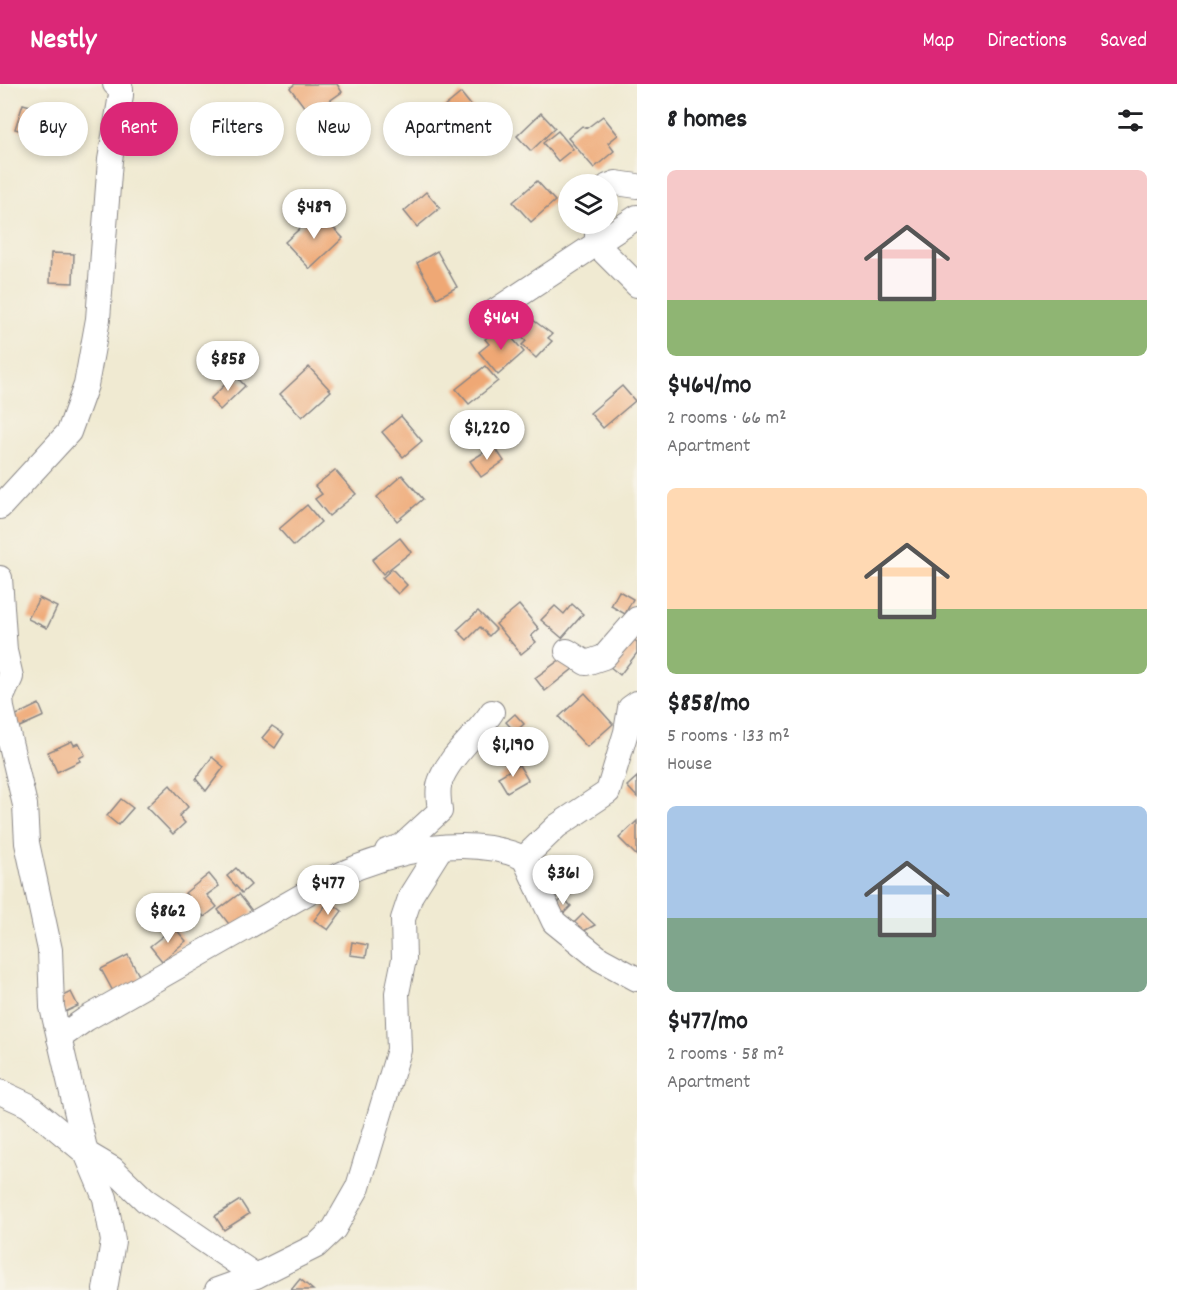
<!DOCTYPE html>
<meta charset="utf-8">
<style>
:root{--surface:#fff;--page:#f2f2f2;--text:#202124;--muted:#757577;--accent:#db2777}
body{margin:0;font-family:Dekko,sans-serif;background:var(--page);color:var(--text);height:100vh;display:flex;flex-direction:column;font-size:22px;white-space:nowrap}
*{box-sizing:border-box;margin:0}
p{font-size:20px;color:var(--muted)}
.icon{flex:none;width:33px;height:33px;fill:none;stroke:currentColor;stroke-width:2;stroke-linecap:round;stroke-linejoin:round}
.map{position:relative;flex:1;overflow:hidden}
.panel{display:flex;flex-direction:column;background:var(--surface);width:540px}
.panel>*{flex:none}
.top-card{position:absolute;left:18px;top:18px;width:528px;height:54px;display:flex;gap:12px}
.controls{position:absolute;left:558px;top:90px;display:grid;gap:12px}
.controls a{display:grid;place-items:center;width:60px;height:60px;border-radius:50%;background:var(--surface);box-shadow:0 3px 9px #0003;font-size:30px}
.price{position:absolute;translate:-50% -51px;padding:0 14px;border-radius:21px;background:#fff;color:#222;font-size:20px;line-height:39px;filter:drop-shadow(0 2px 3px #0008)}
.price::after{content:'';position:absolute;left:50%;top:36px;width:18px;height:14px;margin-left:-9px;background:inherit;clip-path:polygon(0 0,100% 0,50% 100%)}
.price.selected{background:var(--accent);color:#fff}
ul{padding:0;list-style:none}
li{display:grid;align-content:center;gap:12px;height:318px;padding:0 30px}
li span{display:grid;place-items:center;height:186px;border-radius:9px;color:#555}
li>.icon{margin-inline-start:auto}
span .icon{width:108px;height:108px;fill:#fffc;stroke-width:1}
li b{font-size:26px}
h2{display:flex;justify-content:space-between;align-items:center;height:72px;padding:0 30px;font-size:26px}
.pill{padding:0 21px;border-radius:27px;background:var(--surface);box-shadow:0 3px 9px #0003;font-size:21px;line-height:54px}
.pill.selected{background:var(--accent);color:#fff}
header{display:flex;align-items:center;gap:36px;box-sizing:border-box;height:84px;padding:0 30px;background:var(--accent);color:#fff}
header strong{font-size:28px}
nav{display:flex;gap:33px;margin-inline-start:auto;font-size:21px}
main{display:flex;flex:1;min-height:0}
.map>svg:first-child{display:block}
</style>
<header>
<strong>Nestly</strong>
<nav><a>Map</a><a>Directions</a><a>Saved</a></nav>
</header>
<main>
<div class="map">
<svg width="637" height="1206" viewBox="0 0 637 1206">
<rect width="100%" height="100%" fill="#f7f3e8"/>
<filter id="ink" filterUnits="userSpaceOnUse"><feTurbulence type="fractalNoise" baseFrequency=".0167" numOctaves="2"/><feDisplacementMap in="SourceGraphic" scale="12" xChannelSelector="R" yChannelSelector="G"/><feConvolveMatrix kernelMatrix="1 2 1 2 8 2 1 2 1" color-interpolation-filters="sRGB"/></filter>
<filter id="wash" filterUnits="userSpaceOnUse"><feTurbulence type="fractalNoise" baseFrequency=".008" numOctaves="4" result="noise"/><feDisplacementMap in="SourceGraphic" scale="24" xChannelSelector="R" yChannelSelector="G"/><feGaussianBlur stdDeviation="1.35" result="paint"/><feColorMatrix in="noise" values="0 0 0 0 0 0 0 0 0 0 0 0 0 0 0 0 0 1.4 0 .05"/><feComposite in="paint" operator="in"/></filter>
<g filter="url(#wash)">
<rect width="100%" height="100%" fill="#f0ead2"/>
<g id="blocks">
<g fill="#efa875">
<polygon points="295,0 337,0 342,8 315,27 309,21 305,24 290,4"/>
<polygon points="461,9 477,29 454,47 438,28"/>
<polygon points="23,20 38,24 30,49 15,45"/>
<polygon points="541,29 555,44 531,67 517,52"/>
<polygon points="603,32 618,51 608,59 614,67 594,84 568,54 582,42 587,44"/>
<polygon points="558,47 573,65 558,77 543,59"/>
<polygon points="537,97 555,117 531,138 513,118"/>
<polygon points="426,108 440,124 417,143 404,127"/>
<polygon points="318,128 343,154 310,185 285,158"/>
<polygon points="437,167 457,203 437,214 417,179"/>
<polygon points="51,169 74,170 73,199 50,198"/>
<polygon points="533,236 552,250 548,254 552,257 536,274 522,261 526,257 519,251"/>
<polygon points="496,246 502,253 507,248 524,268 498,291 479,268 489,260 485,255"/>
<polygon points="485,282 498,297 469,320 456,305"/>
<polygon points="309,283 331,307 302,333 280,310"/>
<polygon points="235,291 245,302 220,326 210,315"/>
<polygon points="622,302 635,317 603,344 590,329"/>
<polygon points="401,332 422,357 403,373 382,348"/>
<polygon points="494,362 504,377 481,393 470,377"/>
<polygon points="335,386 356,410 329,432 315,415 322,410 315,402"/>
<polygon points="402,391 423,415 397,437 377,413"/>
<polygon points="307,421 321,438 294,462 279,445"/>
<polygon points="400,454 411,468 383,490 372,476"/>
<polygon points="392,485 407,501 398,510 382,494"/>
<polygon points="619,507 633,515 625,530 611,522"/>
<polygon points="39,514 57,523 47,544 28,535"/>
<polygon points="572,520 583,530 562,554 541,536 555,522 564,530"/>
<polygon points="519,521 539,545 531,552 536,558 521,570 496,540"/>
<polygon points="478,527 496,545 489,552 480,543 467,556 457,546"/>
<polygon points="631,554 637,558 637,569 620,591 609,582"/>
<polygon points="565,572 574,584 545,607 535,594"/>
<polygon points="585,609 613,640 587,663 559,633"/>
<polygon points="39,620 44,632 15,645 10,634"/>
<polygon points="515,630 524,640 515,648 506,638"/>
<polygon points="272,642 284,650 275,664 262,654"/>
<polygon points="72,657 74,661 79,659 85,671 79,674 80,677 57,688 48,668"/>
<polygon points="212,673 224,683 206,707 196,695"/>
<polygon points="519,681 528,696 507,708 498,693"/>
<polygon points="637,693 637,713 627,702"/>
<polygon points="170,701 188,723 179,732 185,739 173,750 147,723"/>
<polygon points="121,715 133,724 118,741 107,732"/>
<polygon points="637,737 637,772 619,754"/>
<polygon points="236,784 251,801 242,809 227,792"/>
<polygon points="209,790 219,802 207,811 217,823 204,833 185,809"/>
<polygon points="239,810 253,828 232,844 218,826"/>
<polygon points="563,814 571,822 564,829 555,822"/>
<polygon points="329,817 342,827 328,846 314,836"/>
<polygon points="583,830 595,841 582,848 573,840"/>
<polygon points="174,843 186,857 162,877 150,862"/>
<polygon points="352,858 368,861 366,873 350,871"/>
<polygon points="128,871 142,897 115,911 101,885"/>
<polygon points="71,908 78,922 63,929 56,915"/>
<polygon points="240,1116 249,1130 224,1146 215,1132"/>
<polygon points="300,1195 313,1206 291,1206"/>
</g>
</g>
</g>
<g filter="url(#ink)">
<use href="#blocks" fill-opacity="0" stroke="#898686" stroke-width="1.5"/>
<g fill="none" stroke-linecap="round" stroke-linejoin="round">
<g stroke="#898686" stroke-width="26">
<g id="street">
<polyline points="608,102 616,99 637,102"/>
<polyline points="597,140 597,161 637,201"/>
<polyline points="489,231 637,133"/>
<polyline points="0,423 69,348 86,301 98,235 110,76 121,11 121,5 115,0"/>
<polyline points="0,494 5,567 11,593 1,615 2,624 25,721 27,759 50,866 52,923 86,1069 113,1085 145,1116 256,1192"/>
<polyline points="567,567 586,579 604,573 637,535"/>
<polyline points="637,619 630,624 626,648 608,708 557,742 524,774 554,838 600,875 637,895"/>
<path d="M387,767L402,762L440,727C439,718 437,706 440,698C449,672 477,651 492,628"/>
<path d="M59,954L86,935L337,792C391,767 467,749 524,774"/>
<polyline points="0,1008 28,1021 86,1069 105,1114 113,1157 105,1206"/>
<polyline points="217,1206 256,1192 316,1162 334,1145 358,1103 399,966 397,909 404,875 403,835 411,811 440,765"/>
</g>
</g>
<use href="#street" stroke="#fff" stroke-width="24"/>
</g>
</g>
</svg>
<div class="controls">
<a><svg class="icon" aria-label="layers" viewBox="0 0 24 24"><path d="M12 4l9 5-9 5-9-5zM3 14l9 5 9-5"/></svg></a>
</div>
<b class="price" style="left:314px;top:156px">$489</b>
<b class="price selected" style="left:501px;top:267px">$464</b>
<b class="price" style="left:228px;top:308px">$858</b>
<b class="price" style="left:487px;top:377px">$1,220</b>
<b class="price" style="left:513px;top:694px">$1,190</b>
<b class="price" style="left:563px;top:822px">$361</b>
<b class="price" style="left:328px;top:832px">$477</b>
<b class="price" style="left:168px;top:860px">$862</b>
<div class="top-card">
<a class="pill">Buy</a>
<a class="pill selected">Rent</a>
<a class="pill">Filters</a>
<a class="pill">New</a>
<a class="pill">Apartment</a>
</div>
</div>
<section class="panel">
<h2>8 homes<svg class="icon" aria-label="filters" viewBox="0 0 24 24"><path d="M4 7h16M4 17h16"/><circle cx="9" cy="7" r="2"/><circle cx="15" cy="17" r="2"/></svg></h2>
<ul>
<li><span style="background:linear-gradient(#f6c9c9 70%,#8fb573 0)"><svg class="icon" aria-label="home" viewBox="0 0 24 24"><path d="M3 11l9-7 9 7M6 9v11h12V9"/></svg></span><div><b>$464/mo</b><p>2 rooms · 66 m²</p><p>Apartment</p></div></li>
<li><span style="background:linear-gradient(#ffd9b3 65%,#8fb573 0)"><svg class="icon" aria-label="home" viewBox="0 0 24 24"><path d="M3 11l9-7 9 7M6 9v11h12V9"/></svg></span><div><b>$858/mo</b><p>5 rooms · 133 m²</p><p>House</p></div></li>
<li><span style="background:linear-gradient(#a9c7e8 60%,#7fa58c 0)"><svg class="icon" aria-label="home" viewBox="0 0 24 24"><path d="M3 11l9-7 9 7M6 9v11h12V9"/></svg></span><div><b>$477/mo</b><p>2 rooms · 58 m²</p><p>Apartment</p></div></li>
</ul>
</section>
</main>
